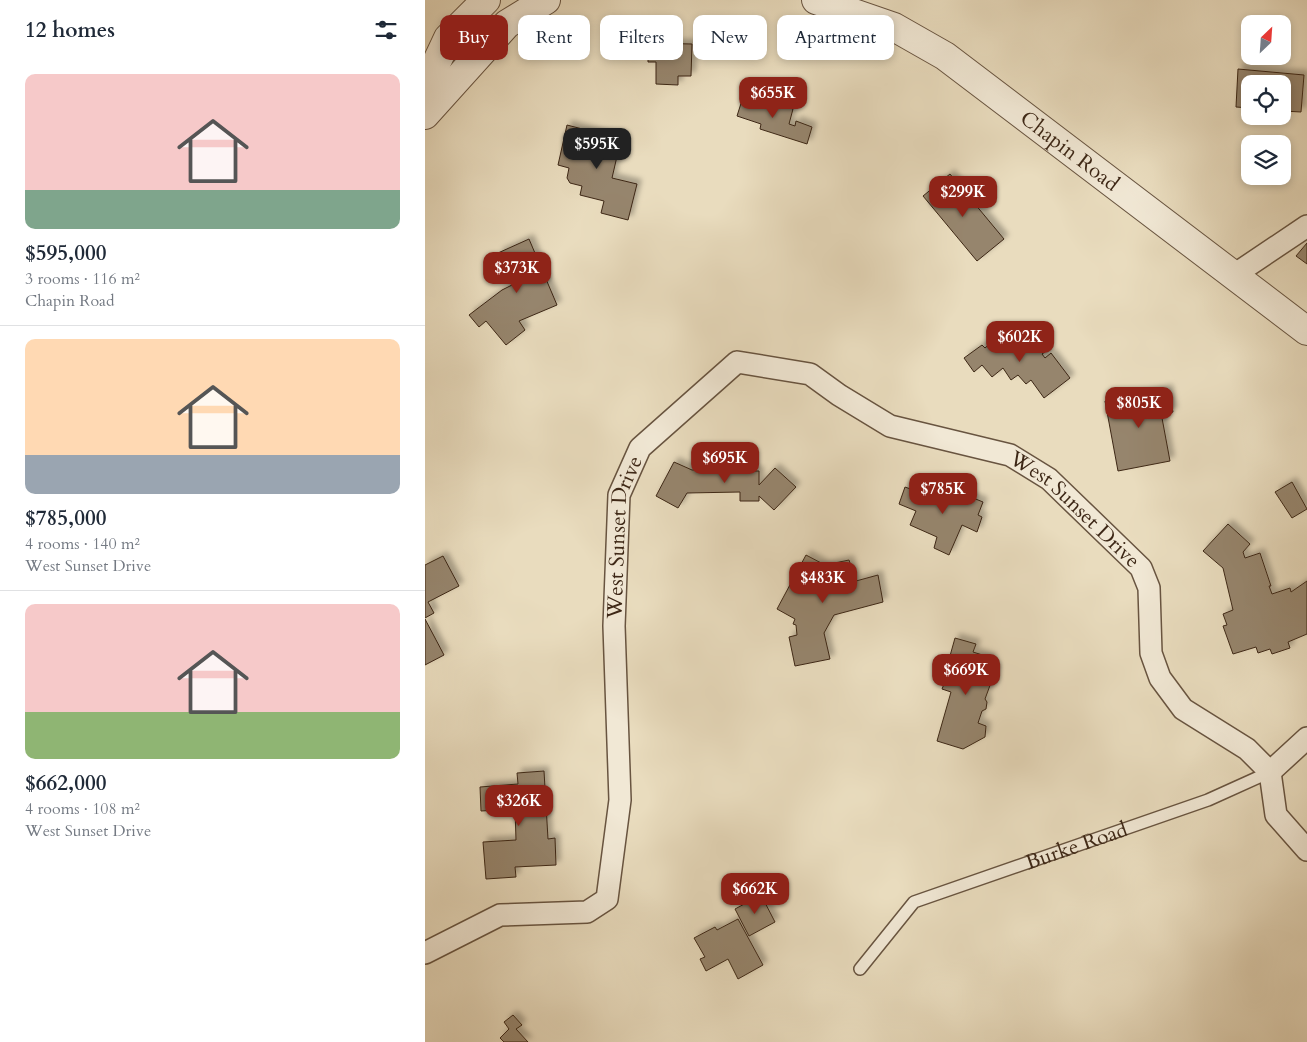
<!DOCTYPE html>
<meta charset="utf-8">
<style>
:root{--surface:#fff;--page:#f6f6f7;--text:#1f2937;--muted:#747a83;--line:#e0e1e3;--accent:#8f2418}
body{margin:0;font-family:Cardo,serif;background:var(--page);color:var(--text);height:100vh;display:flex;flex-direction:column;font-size:19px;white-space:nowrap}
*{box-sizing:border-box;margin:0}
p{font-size:16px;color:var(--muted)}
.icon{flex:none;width:28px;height:28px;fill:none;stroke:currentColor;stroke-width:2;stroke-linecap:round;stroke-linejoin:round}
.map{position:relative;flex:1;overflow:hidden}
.panel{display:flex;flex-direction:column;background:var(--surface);width:425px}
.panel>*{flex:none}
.top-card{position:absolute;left:15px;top:15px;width:475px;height:45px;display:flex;gap:10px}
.needle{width:32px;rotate:25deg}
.buttons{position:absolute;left:816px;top:15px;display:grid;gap:10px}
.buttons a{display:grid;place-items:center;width:50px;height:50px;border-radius:10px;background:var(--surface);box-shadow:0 2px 8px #0003;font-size:25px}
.price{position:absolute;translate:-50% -42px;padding:0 11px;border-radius:10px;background:var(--accent);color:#fff;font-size:16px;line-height:32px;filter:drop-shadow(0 1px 2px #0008)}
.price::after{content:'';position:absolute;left:50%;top:30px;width:15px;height:11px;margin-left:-8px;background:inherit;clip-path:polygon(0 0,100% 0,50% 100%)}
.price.selected{background:#222;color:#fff}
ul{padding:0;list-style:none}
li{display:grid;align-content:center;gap:10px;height:265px;padding:0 25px}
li+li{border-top:1px solid var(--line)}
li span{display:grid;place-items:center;height:155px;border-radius:10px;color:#555}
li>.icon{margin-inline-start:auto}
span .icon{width:90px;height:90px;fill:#fffc;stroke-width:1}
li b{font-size:21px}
h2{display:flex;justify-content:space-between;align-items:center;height:60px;padding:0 25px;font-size:21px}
.tag{padding:0 18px;border-radius:10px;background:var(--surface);box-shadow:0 2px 8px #0003;font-size:18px;line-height:45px}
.tag.selected{background:var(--accent);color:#fff}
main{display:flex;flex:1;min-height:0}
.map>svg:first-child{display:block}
</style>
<main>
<section class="panel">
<h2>12 homes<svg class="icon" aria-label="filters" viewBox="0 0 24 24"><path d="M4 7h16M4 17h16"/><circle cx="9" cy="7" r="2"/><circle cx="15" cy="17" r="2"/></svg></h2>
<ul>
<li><span style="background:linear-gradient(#f6c9c9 75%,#7fa58c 0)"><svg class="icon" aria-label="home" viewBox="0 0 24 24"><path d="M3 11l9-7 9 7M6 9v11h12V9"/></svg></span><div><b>$595,000</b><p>3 rooms · 116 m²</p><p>Chapin Road</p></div></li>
<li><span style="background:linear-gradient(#ffd9b3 75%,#9aa5b1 0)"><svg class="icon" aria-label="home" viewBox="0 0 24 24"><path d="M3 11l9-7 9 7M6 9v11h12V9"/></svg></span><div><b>$785,000</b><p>4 rooms · 140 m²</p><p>West Sunset Drive</p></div></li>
<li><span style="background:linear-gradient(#f6c9c9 70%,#8fb573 0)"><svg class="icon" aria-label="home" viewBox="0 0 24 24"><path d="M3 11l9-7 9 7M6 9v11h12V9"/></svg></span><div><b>$662,000</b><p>4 rooms · 108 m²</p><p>West Sunset Drive</p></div></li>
</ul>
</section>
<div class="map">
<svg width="882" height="1042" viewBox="0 0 882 1042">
<defs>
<filter id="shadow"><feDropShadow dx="4.5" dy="-4.5" stdDeviation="2.5" flood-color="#0004"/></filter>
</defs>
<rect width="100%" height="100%" fill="#e9dcbe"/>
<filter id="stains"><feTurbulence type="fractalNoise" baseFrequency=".004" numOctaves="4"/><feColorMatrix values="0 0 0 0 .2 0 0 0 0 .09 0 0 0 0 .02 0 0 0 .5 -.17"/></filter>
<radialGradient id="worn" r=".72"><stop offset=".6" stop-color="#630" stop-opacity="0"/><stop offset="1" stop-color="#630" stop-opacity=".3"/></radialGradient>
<g fill="#96856d" stroke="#3d2716" filter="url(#shadow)">
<polygon points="223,43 267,44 266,76 253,76 253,85 231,84 231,62 223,62"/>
<polygon points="813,69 879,75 876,112 858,111 858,84 825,84 825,108 811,107"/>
<polygon points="319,94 368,109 364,124 370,126 371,121 387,127 382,144 335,129 336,124 312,116"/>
<polygon points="142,125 196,139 187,178 212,184 203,220 176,213 179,201 155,195 157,186 145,183 142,178 144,168 133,165"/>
<polygon points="525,174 579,239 552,261 498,196"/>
<polygon points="104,239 132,305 94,321 100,330 81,345 61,321 54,327 44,315 77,290 87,285 73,253"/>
<polygon points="882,243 882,264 871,256"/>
<polygon points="593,330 602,342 609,337 620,352 617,354 620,358 626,353 645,378 619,398 606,380 601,384 593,375 586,380 578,368 567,377 557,365 549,372 539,358 557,345 560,348 568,341 572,346"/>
<polygon points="743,389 748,412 740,414 741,417 737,418 745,461 693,471 680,401"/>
<polygon points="249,462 267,470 287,469 287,473 295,473 295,464 314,463 314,471 334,471 334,485 350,468 371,487 349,510 334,496 334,501 315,501 315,492 262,493 253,508 231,496"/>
<polygon points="867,482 882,509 867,518 850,492"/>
<polygon points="480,487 505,496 507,492 519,496 521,492 536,493 558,502 553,515 557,517 552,532 537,525 524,555 509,548 512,537 485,525 491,511 474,504"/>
<polygon points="803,524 825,544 818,552 820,558 835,553 846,586 844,586 847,594 865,588 866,592 882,581 882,634 863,642 865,648 847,654 845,649 833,653 831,647 808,654 798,626 802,625 798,614 808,610 798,568 778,551"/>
<polygon points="381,555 400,565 424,560 431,581 453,575 458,602 409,615 399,633 405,659 370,666 364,637 372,635 371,625 368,624 370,619 352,609"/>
<polygon points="18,556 34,586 3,602 9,613 0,618 0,565"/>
<polygon points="0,619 19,655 0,665"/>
<polygon points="530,638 551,644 548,652 567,658 564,668 571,669 560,699 562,702 561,709 557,711 553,723 561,726 560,737 538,749 512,741 526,692 517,689 527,664 523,663"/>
<polygon points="119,771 123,839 130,838 131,865 90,867 91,877 61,879 58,842 91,840 90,809 56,811 55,787 93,784 92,773"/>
<polygon points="336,895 350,922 324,936 310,909"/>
<polygon points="313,919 338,965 313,979 303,959 281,971 275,959 280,957 269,938 290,927 292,930"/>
<polygon points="88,1015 97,1025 91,1029 103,1042 79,1042 75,1038 84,1029 79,1022"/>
</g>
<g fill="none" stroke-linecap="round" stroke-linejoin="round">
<g stroke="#685440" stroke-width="14">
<g id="service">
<path id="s1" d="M435,969L489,902L783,800L845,772"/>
</g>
</g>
<g stroke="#685440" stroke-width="24">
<g id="minor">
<polyline points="809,275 882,226"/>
<polyline points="845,772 851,815 882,850"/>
<polyline points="845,772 882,738"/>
<path id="s2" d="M0,953L75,915L162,912L182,899L195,800L189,626L194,495L215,448L312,362L385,374L414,395L465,426L585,455L624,479L716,568L724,588L726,653L735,678L758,709L822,749L845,772"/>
</g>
</g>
<g stroke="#685440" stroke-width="30">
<g id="tertiary">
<path id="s3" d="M391,0L469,27L520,56L882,331"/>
<polyline points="0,87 23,38 61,0"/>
<polyline points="0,115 82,24 121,0"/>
</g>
</g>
<use href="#service" stroke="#f1e8d5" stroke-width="11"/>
<use href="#minor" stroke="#f1e8d5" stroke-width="21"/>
<use href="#tertiary" stroke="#f1e8d5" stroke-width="28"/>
</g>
<g text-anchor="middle" stroke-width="4" stroke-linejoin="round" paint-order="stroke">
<g font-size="21" fill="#3d2716" stroke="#f1e8d5">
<text dy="7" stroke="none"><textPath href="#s3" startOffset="298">Chapin Road</textPath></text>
<text dy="7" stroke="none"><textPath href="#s2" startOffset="1159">West Sunset Drive</textPath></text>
<text dy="7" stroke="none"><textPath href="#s2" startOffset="559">West Sunset Drive</textPath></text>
<text dy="7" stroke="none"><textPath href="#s1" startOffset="258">Burke Road</textPath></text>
</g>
</g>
<rect width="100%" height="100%" filter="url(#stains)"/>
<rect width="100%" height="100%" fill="url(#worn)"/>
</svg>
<div class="buttons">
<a><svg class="needle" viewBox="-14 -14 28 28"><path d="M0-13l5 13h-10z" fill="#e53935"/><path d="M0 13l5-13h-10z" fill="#747a83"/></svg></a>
<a><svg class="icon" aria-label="locate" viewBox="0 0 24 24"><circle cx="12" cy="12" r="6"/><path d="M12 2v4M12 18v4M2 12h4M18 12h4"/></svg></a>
<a><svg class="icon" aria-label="layers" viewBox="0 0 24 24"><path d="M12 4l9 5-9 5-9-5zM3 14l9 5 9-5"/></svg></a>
</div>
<b class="price" style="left:348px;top:119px">$655K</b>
<b class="price selected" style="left:172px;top:170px">$595K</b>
<b class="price" style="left:538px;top:218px">$299K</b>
<b class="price" style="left:92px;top:294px">$373K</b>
<b class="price" style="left:595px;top:363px">$602K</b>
<b class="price" style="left:714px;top:429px">$805K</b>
<b class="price" style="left:300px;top:484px">$695K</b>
<b class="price" style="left:518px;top:515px">$785K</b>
<b class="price" style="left:398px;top:604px">$483K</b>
<b class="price" style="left:541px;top:696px">$669K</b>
<b class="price" style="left:94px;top:827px">$326K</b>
<b class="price" style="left:330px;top:915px">$662K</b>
<div class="top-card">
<a class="tag selected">Buy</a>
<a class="tag">Rent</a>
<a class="tag">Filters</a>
<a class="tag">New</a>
<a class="tag">Apartment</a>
</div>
</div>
</main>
